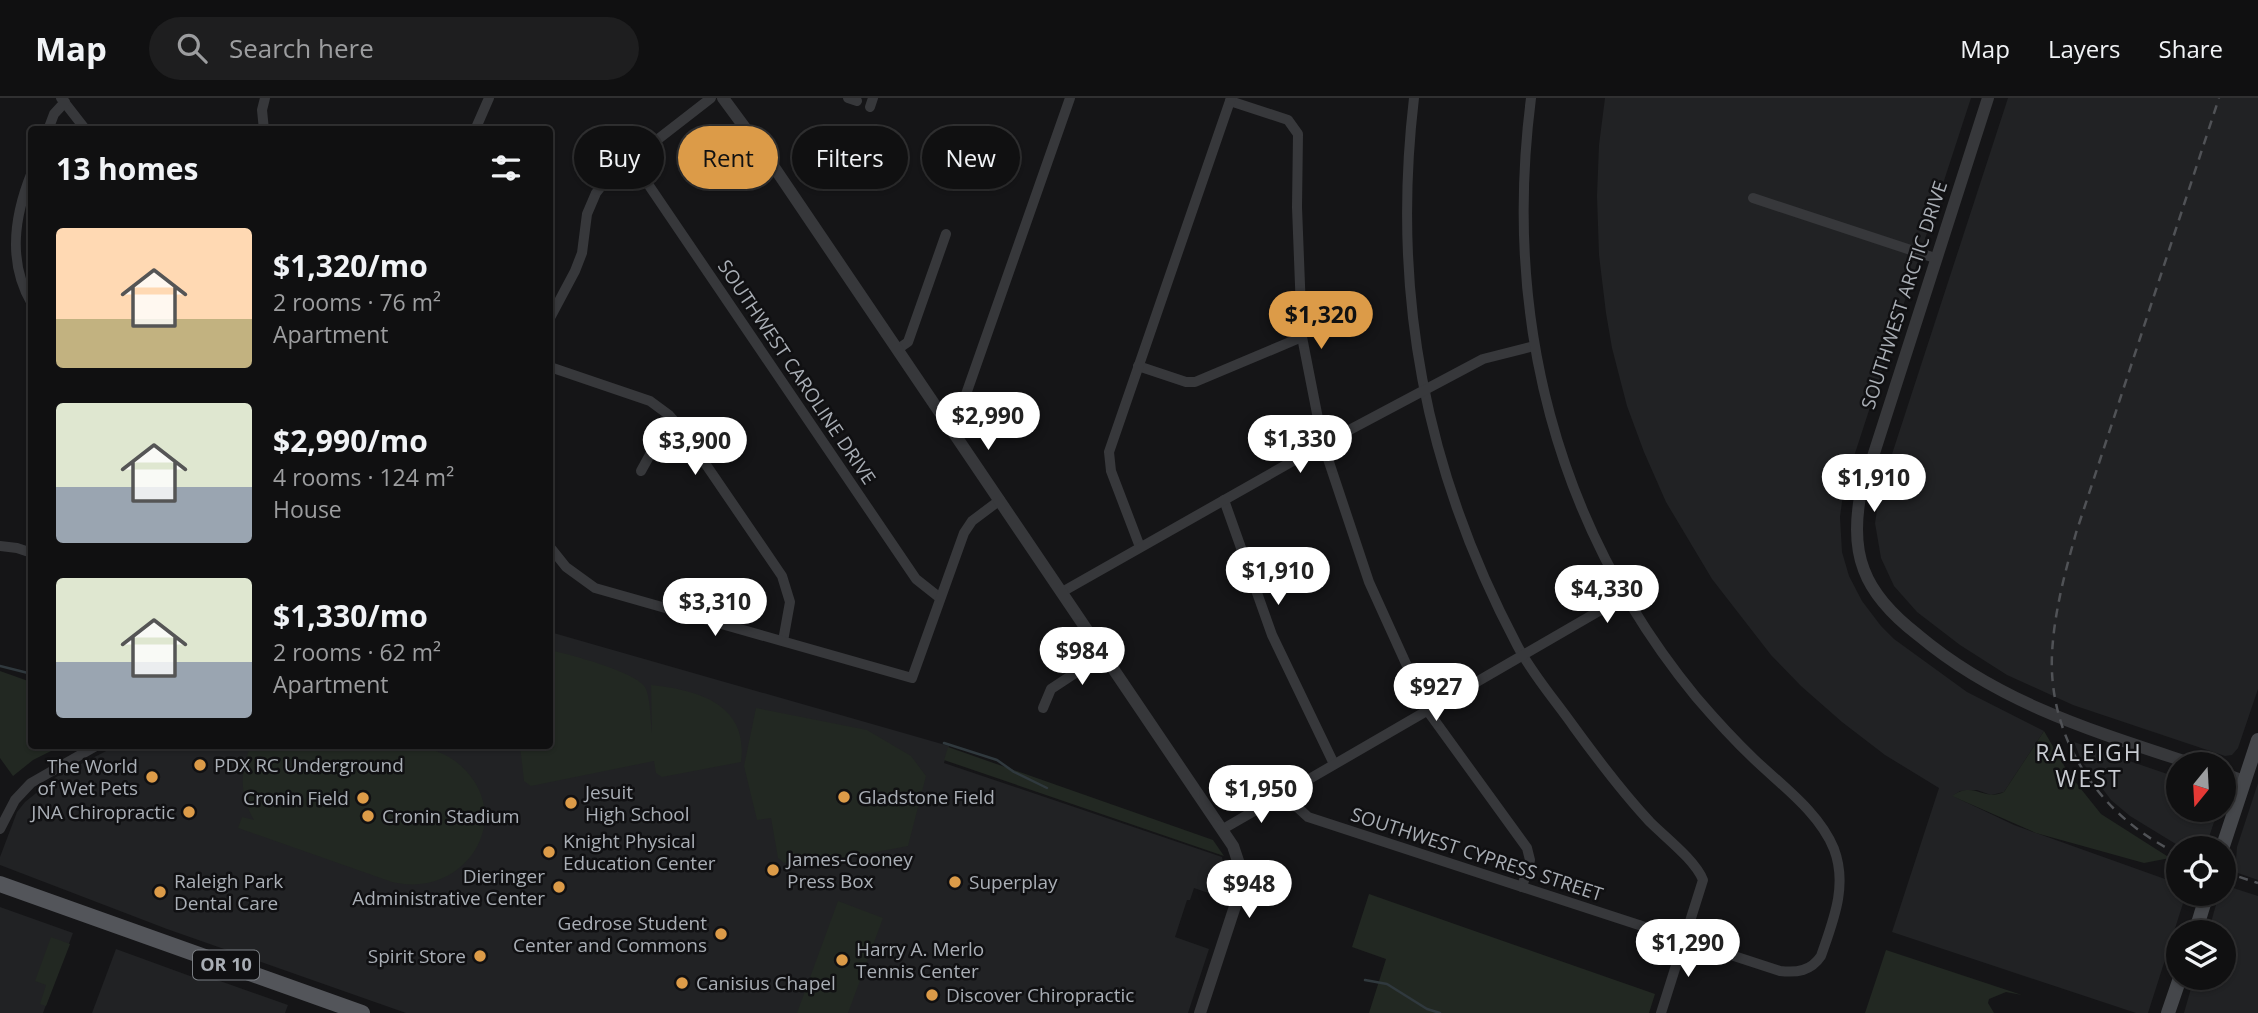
<!DOCTYPE html>
<meta charset="utf-8">
<style>
:root{--surface:#101011;--page:#1e1e1f;--text:#f1f3f6;--muted:#9c9d9f;--line:#303031;--accent:#dc9b48}
body{margin:0;font-family:"Open Sans",sans-serif;background:var(--page);color:var(--text);height:100vh;display:flex;flex-direction:column;font-size:26px;white-space:nowrap}
*{box-sizing:border-box;margin:0}
p{font-size:23px;color:var(--muted)}
.icon{flex:none;width:38px;height:38px;fill:none;stroke:currentColor;stroke-width:2;stroke-linecap:round;stroke-linejoin:round}
.map{position:relative;flex:1;overflow:hidden}
.sheet{position:absolute;left:28px;top:28px;width:525px;height:623px;display:flex;flex-direction:column;background:var(--surface);border-radius:7px;box-shadow:0 2px 5px #0004,0 0 0 2px var(--line)}
.sheet>*{flex:none}
.hud{position:absolute;left:574px;top:28px;width:665px;height:63px;display:flex;gap:14px}
.needle{width:46px;rotate:198deg}
.controls{position:absolute;left:2166px;top:654px;display:grid;gap:14px}
.controls a{display:grid;place-items:center;width:70px;height:70px;border-radius:50%;background:var(--surface);box-shadow:0 2px 5px #0004,0 0 0 2px var(--line);font-size:35px}
.price{position:absolute;translate:-50% -60px;padding:0 16px;border-radius:24px;background:#fff;color:#222;font-size:23px;line-height:46px;filter:drop-shadow(0 2px 4px #0008)}
.price::after{content:'';position:absolute;left:50%;top:42px;width:21px;height:16px;margin-left:-10px;background:inherit;clip-path:polygon(0 0,100% 0,50% 100%)}
.price.current{background:var(--accent);color:#111}
ul{padding:0;list-style:none}
li{display:flex;align-items:center;gap:21px;height:175px;padding:0 28px}
li span{display:grid;place-items:center;flex:none;width:196px;height:140px;border-radius:7px;color:#555}
li>.icon{margin-inline-start:auto}
span .icon{width:84px;height:84px;fill:#fffc;stroke-width:1}
li b{font-size:30px}
h2{display:flex;justify-content:space-between;align-items:center;height:84px;padding:0 28px;font-size:30px}
.pill{padding:0 24px;border-radius:32px;background:var(--surface);box-shadow:0 2px 5px #0004,0 0 0 2px var(--line);font-size:24px;line-height:63px}
.pill.current{background:var(--accent);color:#111}
header{display:flex;align-items:center;gap:42px;box-sizing:border-box;height:98px;padding:0 35px;background:var(--surface);border-bottom:2px solid var(--line)}
header strong{font-size:33px}
nav{display:flex;gap:38px;margin-inline-start:auto;font-size:24px}
.search{width:490px;height:63px;background:var(--page);display:flex;align-items:center;gap:18px;box-sizing:border-box;padding:0 24px;border-radius:38px;color:var(--muted);font-size:26px}
.map>svg:first-child{display:block}
</style>
<header>
<strong>Map</strong>
<div class="search"><svg class="icon" aria-label="search" viewBox="0 0 24 24"><circle cx="10" cy="10" r="6"/><path d="M15 15l6 6"/></svg>Search here</div>
<nav><a>Map</a><a>Layers</a><a>Share</a></nav>
</header>
<div class="map">
<svg width="2258" height="915" viewBox="0 0 2258 915">
<rect width="100%" height="100%" fill="#151517"/>
<g fill="#212224">
<polygon points="1605,0 1971,0 1844,389 1840,419 1842,454 1849,478 1862,503 1881,528 1894,541 1967,594 2044,633 2004,694 1991,697 1977,692 1960,693 1953,698 2014,727 2179,786 2179,796 2186,796 2148,915 2136,915 1892,834 1939,690 1885,657 1842,624 1801,588 1771,557 1712,481 1666,404 1644,354 1627,308 1612,250 1606,215 1599,157 1597,98 1599,47"/>
<polygon points="2008,0 2258,0 2258,591 2238,650 2232,657 2225,658 2073,607 2007,577 1960,547 1917,514 1894,488 1881,460 1875,425 1880,393"/>
<polygon points="550,534 949,648 944,665 1222,759 1226,779 1223,800 1194,790 1190,802 1187,802 1175,839 1209,851 1188,915 406,915 167,831 0,767 0,759 17,714 25,704 56,679 108,652 112,648 550,648"/>
<polygon points="2074,644 2179,680 2179,712 2218,712 2205,751 2184,751 2130,718 2111,702 2096,682 2082,664"/>
<polygon points="2258,685 2258,782 2235,774 2237,749"/>
<polygon points="2224,787 2258,798 2258,915 2184,915 2194,880 2224,880 2224,835 2208,835 2219,796 2224,796"/>
<polygon points="0,809 73,835 43,915 0,915"/>
<polygon points="116,851 201,882 203,877 288,907 285,915 92,915"/>
</g>
<g fill="#222822">
<path d="M550,552C568,556 641,575 646,591C651,604 650,622 652,635L651,587C698,592 749,606 741,664L662,679L656,675L654,663L531,688L524,683L520,648H550Z"/>
<polygon points="0,573 31,584 32,648 61,648 33,662 13,678 0,660"/>
<polygon points="756,610 867,632 911,658 926,678 908,748 823,764 823,760 784,765 778,760 771,720 757,722 744,668"/>
<path d="M2044,633L2069,676L2101,716L2170,760L2144,765L2036,735L1952,698C1974,682 1984,704 2004,694Z"/>
<path d="M251,648H421C435,652 449,657 460,667C518,718 466,802 392,784L238,730L242,719L254,722C240,698 239,674 251,648Z"/>
<polygon points="948,649 1213,742 1224,758 944,662"/>
<polygon points="1369,796 1655,896 1649,915 1369,915 1386,861 1352,849"/>
<polygon points="838,803 883,820 848,915 797,915"/>
<polygon points="51,839 70,846 46,908 40,906 46,887 35,883"/>
<polygon points="1886,852 2022,897 2006,894 1989,901 1988,905 1994,915 1865,915"/>
</g>
<g fill="none" stroke-linecap="round" stroke-linejoin="round">
<g stroke="#30393e" stroke-width="2.5">
<polyline points="0,568 32,576"/>
<polyline points="944,645 997,662 1014,674 1047,690"/>
<polyline points="1365,882 1387,886 1427,911 1440,915"/>
</g>
<g stroke="#37383b" stroke-width="10">
<polyline points="61,0 86,32"/>
<polyline points="848,0 857,3"/>
<path d="M1414,0C1391,195 1425,373 1517,547C1532,576 1555,602 1574,629C1598,662 1622,694 1650,724C1666,740 1695,762 1703,782L1661,915"/>
<polyline points="1230,3 1288,22 1298,36 1297,109 1302,239 1323,346 1369,484 1427,612 1527,750 1530,762 1522,789"/>
<polyline points="870,9 873,0"/>
<polyline points="48,32 54,16 65,4"/>
<polyline points="264,32 262,12 265,0"/>
<polyline points="475,32 489,0"/>
<polyline points="631,61 916,481 940,500"/>
<path d="M32,74C14,118 7,164 32,206"/>
<polyline points="1753,100 1935,160"/>
<polyline points="550,220 575,173 582,155 587,116 596,95 608,80 711,0"/>
<polyline points="898,251 908,244 946,136"/>
<polyline points="1138,268 1186,284 1195,284 1302,239"/>
<polyline points="550,269 650,303 669,317 683,333 782,478 790,504 783,543"/>
<polyline points="951,328 958,319 1070,0"/>
<polyline points="641,373 652,353 683,333"/>
<polyline points="1224,402 1272,537 1334,666"/>
<polyline points="0,448 17,450 32,455"/>
<polyline points="550,449 566,469 595,490 912,580 964,435 972,423 1000,402"/>
<polyline points="1140,449 1111,373 1109,354 1231,0"/>
<polyline points="1062,494 1323,346 1483,261 1534,248"/>
<polyline points="1043,610 1051,591 1104,556"/>
<path d="M1283,696L1308,719L1780,873C1797,875 1811,873 1821,858C1833,823 1848,788 1834,751C1819,714 1781,687 1754,661C1733,641 1714,620 1696,599C1555,427 1503,219 1531,0"/>
<polyline points="0,731 15,702 31,685 96,648"/>
<polyline points="1223,731 1625,498"/>
</g>
<g stroke="#37383b" stroke-width="12">
<polyline points="723,0 776,72 1233,748 1239,766 1239,796 1200,915"/>
<path d="M1988,0L1860,399C1856,422 1855,449 1864,472C1874,499 1896,520 1918,537C2000,606 2096,634 2196,667"/>
<polyline points="2224,676 2244,683"/>
</g>
<g stroke="#45474b" stroke-width="14">
<polyline points="2222,751 2258,642"/>
<polyline points="2195,835 2207,796"/>
<polyline points="2168,915 2180,880"/>
</g>
<polyline stroke="#53555a" stroke-width="16" points="0,786 362,915"/>
<g stroke="#505256" stroke-width="2.5" stroke-dasharray="9 7" stroke-linecap="butt">
<path d="M2179,756C2101,720 2048,642 2052,556C2054,515 2065,474 2076,435L2219,0"/>
<polyline points="2224,774 2258,785"/>
</g>
</g>
<g fill="#dc9b48" stroke="#101012" stroke-width="2.5">
<circle cx="200" cy="667" r="7"/>
<circle cx="152" cy="679" r="7"/>
<circle cx="844" cy="699" r="7"/>
<circle cx="363" cy="700" r="7"/>
<circle cx="571" cy="705" r="7"/>
<circle cx="189" cy="714" r="7"/>
<circle cx="368" cy="718" r="7"/>
<circle cx="549" cy="754" r="7"/>
<circle cx="773" cy="772" r="7"/>
<circle cx="955" cy="784" r="7"/>
<circle cx="559" cy="789" r="7"/>
<circle cx="160" cy="794" r="7"/>
<circle cx="721" cy="836" r="7"/>
<circle cx="480" cy="858" r="7"/>
<circle cx="842" cy="862" r="7"/>
<circle cx="682" cy="885" r="7"/>
<circle cx="932" cy="897" r="7"/>
</g>
<g text-anchor="middle" stroke-width="5" stroke-linejoin="round" paint-order="stroke">
<rect fill="#101012" stroke="#7b7f84" stroke-width="2" x="193" y="852.5" width="66" height="29" rx="5"/>
<g font-size="18" font-weight="bold" fill="#a9aeb5">
<text x="226" y="873">OR 10</text>
</g>
<g font-size="19" fill="#a9aeb5" stroke="#101012">
<text transform="translate(1904 197) rotate(-72)" y="7">SOUTHWEST ARCTIC DRIVE</text>
<text transform="translate(797 274) rotate(56)" y="7">SOUTHWEST CAROLINE DRIVE</text>
<text transform="translate(1477 756) rotate(18)" y="7">SOUTHWEST CYPRESS STREET</text>
</g>
<g font-size="19" fill="#a9aeb5" stroke="#101012" text-anchor="start">
<text x="214" y="674">PDX RC Underground</text>
<text x="138" y="675" text-anchor="end">The World<tspan x="138" dy="22">of Wet Pets</tspan></text>
<text x="585" y="701">Jesuit<tspan x="585" dy="22">High School</tspan></text>
<text x="858" y="706">Gladstone Field</text>
<text x="349" y="707" text-anchor="end">Cronin Field</text>
<text x="175" y="721" text-anchor="end">JNA Chiropractic</text>
<text x="382" y="725">Cronin Stadium</text>
<text x="563" y="750">Knight Physical<tspan x="563" dy="22">Education Center</tspan></text>
<text x="787" y="768">James-Cooney<tspan x="787" dy="22">Press Box</tspan></text>
<text x="545" y="785" text-anchor="end">Dieringer<tspan x="545" dy="22">Administrative Center</tspan></text>
<text x="174" y="790">Raleigh Park<tspan x="174" dy="22">Dental Care</tspan></text>
<text x="969" y="791">Superplay</text>
<text x="707" y="832" text-anchor="end">Gedrose Student<tspan x="707" dy="22">Center and Commons</tspan></text>
<text x="856" y="858">Harry A. Merlo<tspan x="856" dy="22">Tennis Center</tspan></text>
<text x="466" y="865" text-anchor="end">Spirit Store</text>
<text x="696" y="892">Canisius Chapel</text>
<text x="946" y="904">Discover Chiropractic</text>
</g>
<g font-size="23" letter-spacing="2" fill="#c9ccd2" stroke="#101012">
<text x="2089" y="663">RALEIGH<tspan x="2089" dy="26">WEST</tspan></text>
</g>
</g>
</svg>
<div class="controls">
<a><svg class="needle" viewBox="-14 -14 28 28"><path d="M0-13l5 13h-10z" fill="#e53935"/><path d="M0 13l5-13h-10z" fill="#9c9d9f"/></svg></a>
<a><svg class="icon" aria-label="locate" viewBox="0 0 24 24"><circle cx="12" cy="12" r="6"/><path d="M12 2v4M12 18v4M2 12h4M18 12h4"/></svg></a>
<a><svg class="icon" aria-label="layers" viewBox="0 0 24 24"><path d="M12 4l9 5-9 5-9-5zM3 14l9 5 9-5"/></svg></a>
</div>
<b class="price current" style="left:1321px;top:253px">$1,320</b>
<b class="price" style="left:988px;top:354px">$2,990</b>
<b class="price" style="left:1300px;top:377px">$1,330</b>
<b class="price" style="left:695px;top:379px">$3,900</b>
<b class="price" style="left:1874px;top:416px">$1,910</b>
<b class="price" style="left:1278px;top:509px">$1,910</b>
<b class="price" style="left:1607px;top:527px">$4,330</b>
<b class="price" style="left:715px;top:540px">$3,310</b>
<b class="price" style="left:1082px;top:589px">$984</b>
<b class="price" style="left:1436px;top:625px">$927</b>
<b class="price" style="left:1261px;top:727px">$1,950</b>
<b class="price" style="left:1249px;top:822px">$948</b>
<b class="price" style="left:1688px;top:881px">$1,290</b>
<div class="hud">
<a class="pill">Buy</a>
<a class="pill current">Rent</a>
<a class="pill">Filters</a>
<a class="pill">New</a>
</div>
<section class="sheet">
<h2>13 homes<svg class="icon" aria-label="filters" viewBox="0 0 24 24"><path d="M4 7h16M4 17h16"/><circle cx="9" cy="7" r="2"/><circle cx="15" cy="17" r="2"/></svg></h2>
<ul>
<li><span style="background:linear-gradient(#ffd9b3 65%,#c2b280 0)"><svg class="icon" aria-label="home" viewBox="0 0 24 24"><path d="M3 11l9-7 9 7M6 9v11h12V9"/></svg></span><div><b>$1,320/mo</b><p>2 rooms · 76 m²</p><p>Apartment</p></div></li>
<li><span style="background:linear-gradient(#dfe7d0 60%,#9aa5b1 0)"><svg class="icon" aria-label="home" viewBox="0 0 24 24"><path d="M3 11l9-7 9 7M6 9v11h12V9"/></svg></span><div><b>$2,990/mo</b><p>4 rooms · 124 m²</p><p>House</p></div></li>
<li><span style="background:linear-gradient(#dfe7d0 60%,#9aa5b1 0)"><svg class="icon" aria-label="home" viewBox="0 0 24 24"><path d="M3 11l9-7 9 7M6 9v11h12V9"/></svg></span><div><b>$1,330/mo</b><p>2 rooms · 62 m²</p><p>Apartment</p></div></li>
</ul>
</section>
</div>
